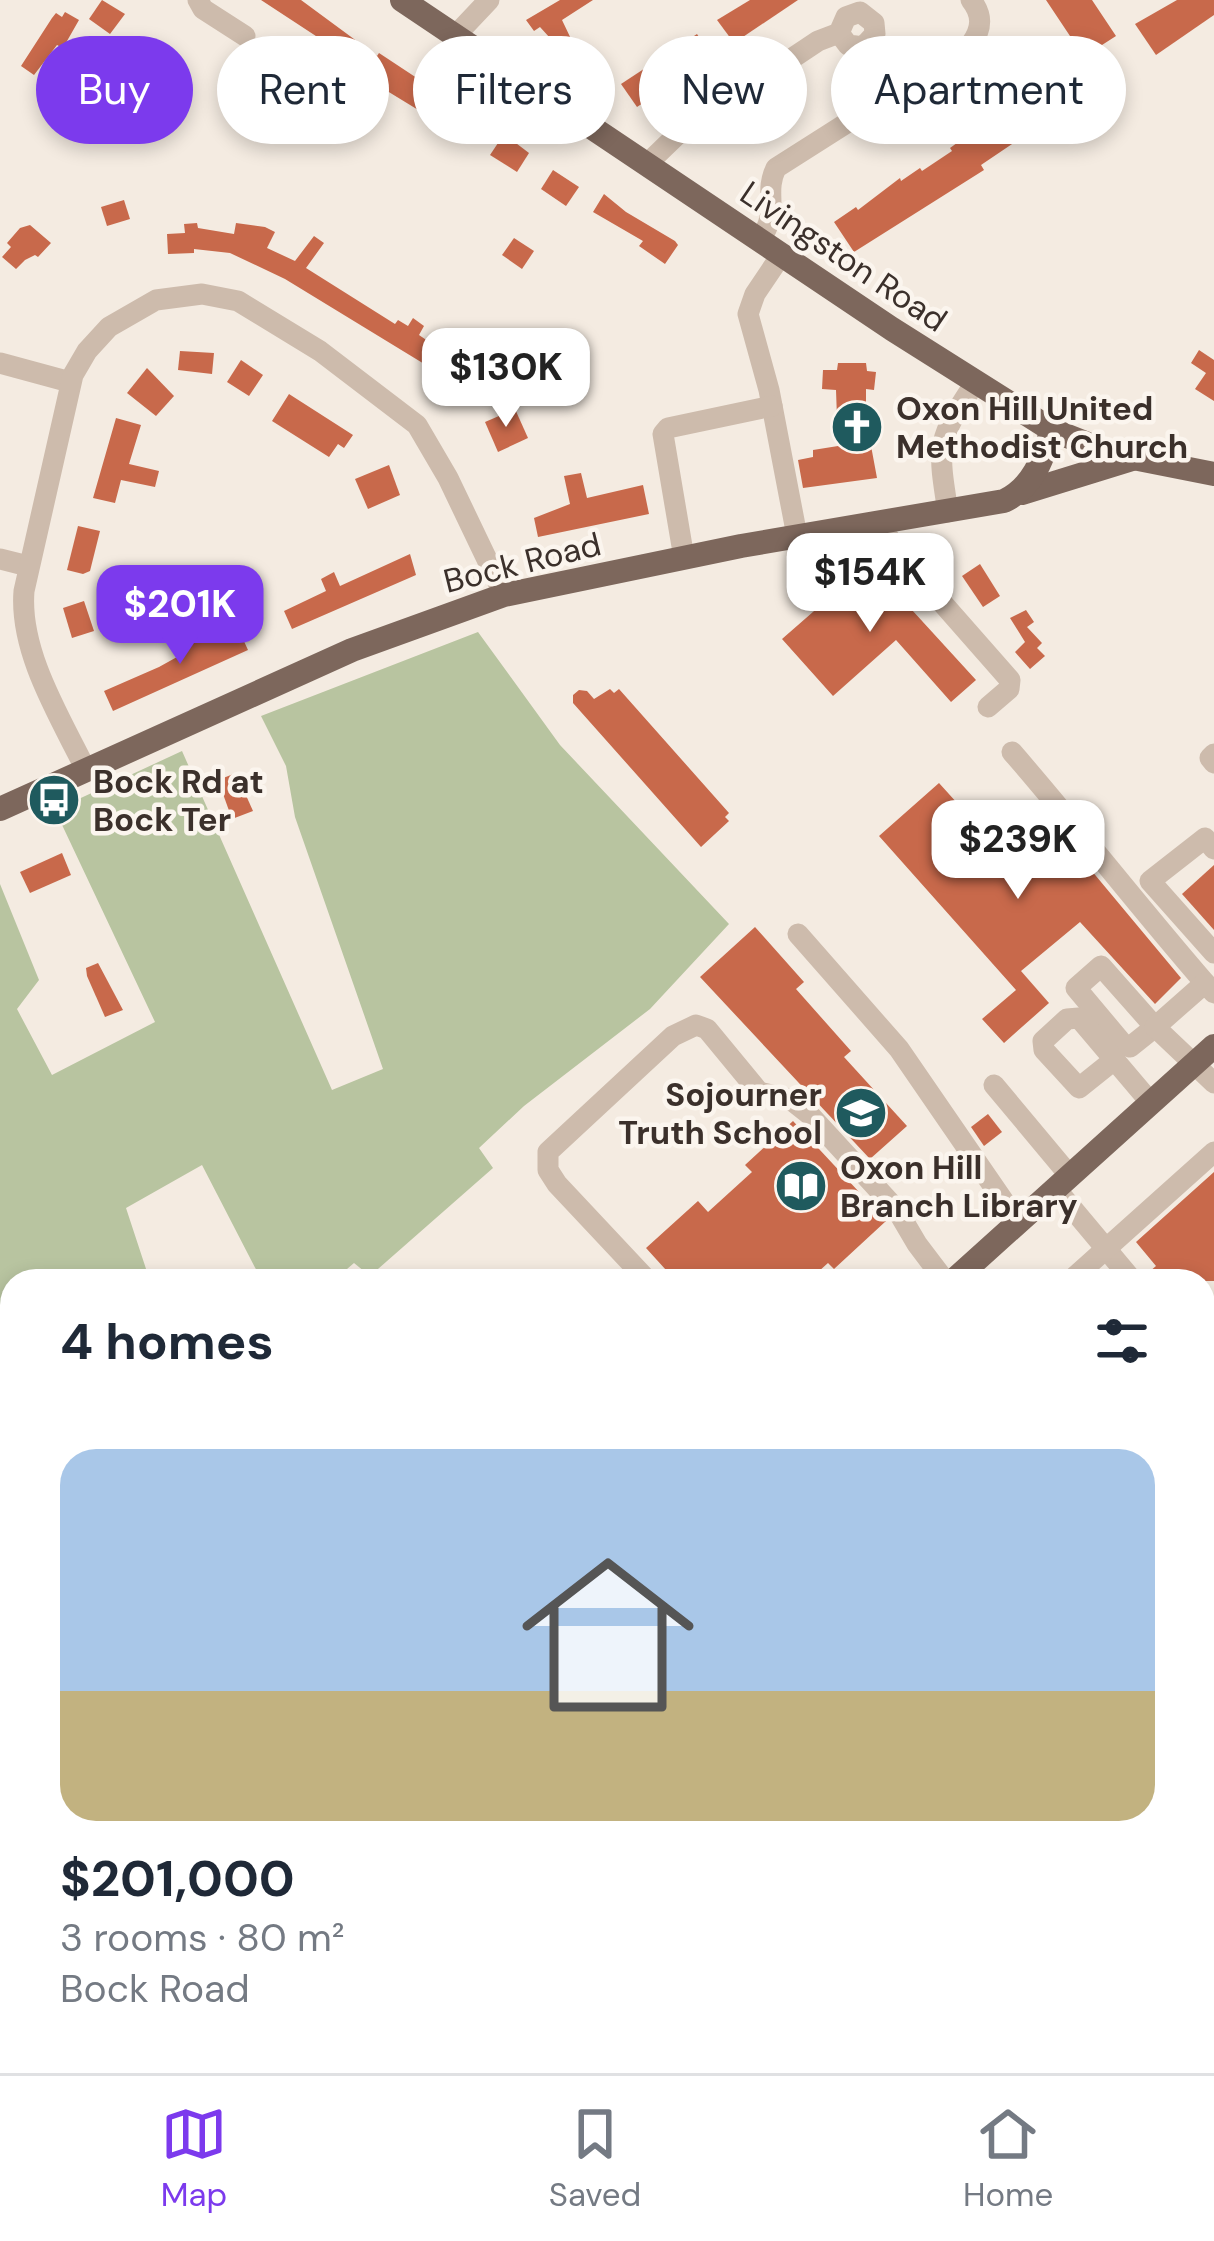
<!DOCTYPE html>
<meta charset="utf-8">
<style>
:root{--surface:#fff;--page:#f6f6f7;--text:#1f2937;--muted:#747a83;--line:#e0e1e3;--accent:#7c3aed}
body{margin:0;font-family:"DM Sans",sans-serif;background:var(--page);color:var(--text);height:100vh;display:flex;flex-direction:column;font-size:45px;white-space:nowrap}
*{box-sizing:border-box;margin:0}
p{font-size:39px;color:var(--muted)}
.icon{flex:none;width:66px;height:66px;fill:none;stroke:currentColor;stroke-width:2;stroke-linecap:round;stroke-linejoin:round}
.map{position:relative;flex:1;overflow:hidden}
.side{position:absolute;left:0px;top:1269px;width:1215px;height:804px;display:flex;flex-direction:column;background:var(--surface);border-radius:36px 36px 0 0;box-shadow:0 6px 18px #0003}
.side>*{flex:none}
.hud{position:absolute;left:36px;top:36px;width:1143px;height:108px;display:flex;gap:24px}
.price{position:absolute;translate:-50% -102px;padding:0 27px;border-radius:24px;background:#fff;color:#222;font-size:39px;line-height:78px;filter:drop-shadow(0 3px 6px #0008)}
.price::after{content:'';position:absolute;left:50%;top:72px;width:36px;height:27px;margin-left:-18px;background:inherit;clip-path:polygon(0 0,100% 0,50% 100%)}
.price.active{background:var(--accent);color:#fff}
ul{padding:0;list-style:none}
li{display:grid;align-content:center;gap:24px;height:636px;padding:0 60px}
li span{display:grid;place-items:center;height:372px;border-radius:36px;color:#555}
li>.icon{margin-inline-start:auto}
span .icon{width:216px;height:216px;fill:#fffc;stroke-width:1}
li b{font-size:51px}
h2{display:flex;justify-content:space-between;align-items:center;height:144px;padding:0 60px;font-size:51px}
.pill{padding:0 42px;border-radius:54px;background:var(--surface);box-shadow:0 6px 18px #0003;font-size:42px;line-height:108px}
.pill.active{background:var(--accent);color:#fff}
.tab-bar{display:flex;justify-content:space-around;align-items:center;height:168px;border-top:3px solid var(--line);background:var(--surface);font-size:33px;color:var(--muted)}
.tab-bar a{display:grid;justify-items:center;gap:6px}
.tab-bar .active{color:var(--accent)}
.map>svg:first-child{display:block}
</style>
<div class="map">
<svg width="1214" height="2073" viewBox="0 0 1214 2073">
<rect width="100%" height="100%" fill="#f4ebe1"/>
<polygon fill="#b8c4a0" points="478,632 560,745 729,924 650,1009 524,1106 479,1148 493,1168 370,1276 354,1263 333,1281 262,1281 202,1165 126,1208 150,1281 12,1281 12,1429 0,1415 0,884 39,980 17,1009 52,1075 155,1022 55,810 182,751 332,1090 383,1069 295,817 286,766 261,716"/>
<g fill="#c8694b">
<polygon points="102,0 125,14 110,34 89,19"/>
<polygon points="261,0 301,0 377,56 379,53 432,88 428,94 453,110 456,105 482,122 469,141 379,86 365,106 350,96 364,75 320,43 322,40"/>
<polygon points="560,0 593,0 562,20 572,41 560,49 540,27 534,31 526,20"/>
<polygon points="750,0 798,0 734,43 717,20"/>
<polygon points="1046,0 1092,0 1116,36 1088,54 1103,76 1040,118 1043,123 981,165 984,170 854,252 834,222 856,207 858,210 900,178 901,181 920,168 922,171 952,151 950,148 961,140 958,136 1003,110 1001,107 1020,94 1017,89 1062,63 1060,60 1078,48"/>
<polygon points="1177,0 1214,0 1214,15 1156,55 1135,24"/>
<polygon points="65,12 79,20 63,48 57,45 34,75 21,66 52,18 56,13 62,17"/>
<polygon points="697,34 712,57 637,107 621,84"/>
<polygon points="504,134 529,153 517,172 490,155"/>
<polygon points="553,170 579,187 566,206 541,189"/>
<polygon points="604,194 626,212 675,241 678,245 665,264 639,246 643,241 593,212"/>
<polygon points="124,200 130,219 107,226 101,207"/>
<polygon points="197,223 198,228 234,234 236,223 265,227 275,232 267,248 295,261 314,236 324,243 306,268 395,324 398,320 408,326 413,318 424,326 419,335 460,363 474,352 477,356 482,352 494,367 481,378 486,384 470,396 443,367 439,373 285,279 230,253 194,249 194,253 168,254 167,234 185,233 184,224"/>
<polygon points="30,225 51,243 38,257 35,255 25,260 16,269 2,257 11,247 7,243 20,228"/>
<polygon points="514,238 534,251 522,269 502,255"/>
<polygon points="1199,350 1214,360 1214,401 1195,389 1206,373 1191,363"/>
<polygon points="180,351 214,353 212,374 178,370"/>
<polygon points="241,360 263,375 249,396 227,382"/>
<polygon points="838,363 866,363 867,371 876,372 874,390 866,389 866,418 877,421 878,434 869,435 877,478 803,488 798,460 813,457 813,450 838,446 836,390 822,389 823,370 837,370"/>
<polygon points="147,368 174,396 156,416 127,393"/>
<polygon points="289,394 353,435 344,448 338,444 329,457 272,421"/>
<polygon points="515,409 528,438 498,452 485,422"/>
<polygon points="116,418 141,425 129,464 159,471 155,487 121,480 115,503 93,498"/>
<polygon points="389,465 400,495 368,509 355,479"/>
<polygon points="581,473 587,498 643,485 649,514 538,537 534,518 570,504 564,476"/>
<polygon points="78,526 100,531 90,571 83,574 67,570"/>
<polygon points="410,554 416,575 292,629 284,611 326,591 321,579 334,572 340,586"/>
<polygon points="869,563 976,680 951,702 896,640 833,696 782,639 845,584 832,570"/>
<polygon points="980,564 1000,596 983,607 962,576"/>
<polygon points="84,601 94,631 72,638 63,608"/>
<polygon points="1026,610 1034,622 1027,627 1042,643 1037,648 1045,656 1030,669 1015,652 1025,642 1010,618"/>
<polygon points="236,624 248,650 113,711 104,691 159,667 186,652 184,647"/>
<polygon points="610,689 614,693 619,689 729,813 725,817 729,821 701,847 573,703 573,695 579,690 587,691 594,699"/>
<polygon points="236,773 253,811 232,819 218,780"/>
<polygon points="939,783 1014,866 1056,828 1181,978 1155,1004 1080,922 1021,971 1049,1003 1004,1043 982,1019 1016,990 879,836"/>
<polygon points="62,853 71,875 30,893 20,872"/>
<polygon points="1214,865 1214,930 1182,894"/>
<polygon points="755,927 804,982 796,989 851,1051 844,1057 907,1126 870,1159 700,977"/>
<polygon points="98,963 123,1010 105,1017 87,976 86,968"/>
<polygon points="988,1114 1002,1132 984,1146 971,1127"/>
<polygon points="793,1121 886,1221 834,1269 828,1263 808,1281 676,1281 646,1248 698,1201 708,1212 752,1172 745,1165"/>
<polygon points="1214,1172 1214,1281 1156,1281 1149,1272 1156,1266 1136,1242"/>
</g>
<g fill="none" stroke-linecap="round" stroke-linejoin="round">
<g stroke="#cdbbac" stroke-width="21">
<polyline points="198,0 203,9 245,36"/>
<polyline points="455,36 489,0"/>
<polyline points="647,164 677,135 818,41 839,33 846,17 860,12 874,23 875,34 863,47 848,45 839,33"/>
<path d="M760,240C781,209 763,195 776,168L971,44C982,29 983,15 971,0"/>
<polyline points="782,254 755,294 748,314 769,390 797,536"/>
<polyline points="0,363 70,382"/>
<path d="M948,512C937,444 937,440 975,383"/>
<polyline points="879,523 901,556 1010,680 1009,689 988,707"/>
<polyline points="684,558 663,434 668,428 772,406"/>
<polyline points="0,559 28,566"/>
<path d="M1012,752C1078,828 1139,907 1205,983"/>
<polyline points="1214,754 1210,758 1214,763"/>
<path d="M86,770C60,717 19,652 24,591L73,375L87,351L109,327L156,300L202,294L238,301L320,351L417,425L448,478L504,595"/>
<polyline points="1214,849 1205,838 1150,881 1214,953"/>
<polyline points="798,934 899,1049 1018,1222"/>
<polygon points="1101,966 1155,1027 1130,1047 1123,1044 1076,988"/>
<polyline points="1214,993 1205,983 1155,1027 1214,1083"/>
<polyline points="1114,1060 1079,1088 1044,1050 1043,1041 1067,1019 1079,1018 1151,1103"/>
<polyline points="994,1085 1070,1176"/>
<polyline points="1056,1189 1133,1281"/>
<polyline points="648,1281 557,1184 548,1170 548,1152 673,1036 696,1025 707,1029 759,1092 790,1099 809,1114 897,1210 917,1244 945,1281"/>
<polyline points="1070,1281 1214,1152"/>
<polyline points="1203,1363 1214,1376"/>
<polyline points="0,1495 12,1510"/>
<polyline points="1203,1635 1214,1631"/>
<polyline points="0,1678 12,1692"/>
<polyline points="1203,1865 1214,1856"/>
<polyline points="148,2061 158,2073"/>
<polyline points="180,2061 190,2073"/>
<polyline points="247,2061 256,2073"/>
<polyline points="339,2073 354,2061"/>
<polyline points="636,2073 650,2061"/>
<polyline points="951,2073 965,2061"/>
</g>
<g stroke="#7d675c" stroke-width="24">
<polyline points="402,0 892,329 1052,430 1113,454 1214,474"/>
<polyline points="1022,493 1132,459"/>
<path d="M0,809L352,650L504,595L741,546L1004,501C1033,487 1042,460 1052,430"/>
<polyline points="953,1281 1214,1046"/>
<polyline points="27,2073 40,2061"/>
</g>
<g stroke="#5c4a42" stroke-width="30">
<polyline points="1203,1994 1214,1984"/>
<polyline points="1108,2073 1123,2061"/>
</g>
</g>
<defs>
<g id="church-disc" transform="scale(2.7)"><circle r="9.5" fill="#1f5a5e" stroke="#fbf5ee"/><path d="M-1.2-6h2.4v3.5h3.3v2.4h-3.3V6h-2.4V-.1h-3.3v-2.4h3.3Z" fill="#fff"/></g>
<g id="bus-disc" transform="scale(2.7)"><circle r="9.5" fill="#1f5a5e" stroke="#fbf5ee"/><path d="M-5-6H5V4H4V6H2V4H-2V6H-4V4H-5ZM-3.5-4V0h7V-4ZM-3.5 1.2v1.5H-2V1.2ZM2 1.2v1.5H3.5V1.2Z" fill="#fff"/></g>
<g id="school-disc" transform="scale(2.7)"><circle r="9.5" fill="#1f5a5e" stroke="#fbf5ee"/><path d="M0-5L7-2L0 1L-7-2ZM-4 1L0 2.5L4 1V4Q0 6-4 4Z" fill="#fff"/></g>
<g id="library-disc" transform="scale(2.7)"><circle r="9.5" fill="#1f5a5e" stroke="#fbf5ee"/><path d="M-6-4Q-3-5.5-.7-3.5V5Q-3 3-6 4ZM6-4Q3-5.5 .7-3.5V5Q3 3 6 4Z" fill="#fff"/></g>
</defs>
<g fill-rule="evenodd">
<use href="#church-disc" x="857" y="427"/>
<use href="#bus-disc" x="54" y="800"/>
<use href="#school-disc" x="861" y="1113"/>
<use href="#library-disc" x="801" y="1186"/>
</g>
<g text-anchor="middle" stroke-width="9" stroke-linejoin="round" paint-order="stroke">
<g font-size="33" fill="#3b302b" stroke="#fbf5ee">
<text transform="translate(844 256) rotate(34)" y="12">Livingston Road</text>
<text transform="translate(522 562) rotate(-14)" y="12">Bock Road</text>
</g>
<g font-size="33" font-weight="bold" fill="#3b302b" stroke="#fbf5ee" text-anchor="start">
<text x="896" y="420">Oxon Hill United<tspan x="896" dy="38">Methodist Church</tspan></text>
<text x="93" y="793">Bock Rd at<tspan x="93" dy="38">Bock Ter</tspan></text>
<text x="822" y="1106" text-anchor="end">Sojourner<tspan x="822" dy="38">Truth School</tspan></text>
<text x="840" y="1179">Oxon Hill<tspan x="840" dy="38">Branch Library</tspan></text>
</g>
</g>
</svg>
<b class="price" style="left:506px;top:430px">$130K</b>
<b class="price" style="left:870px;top:635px">$154K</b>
<b class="price active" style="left:180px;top:667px">$201K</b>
<b class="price" style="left:1018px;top:902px">$239K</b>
<div class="hud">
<a class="pill active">Buy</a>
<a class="pill">Rent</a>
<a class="pill">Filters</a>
<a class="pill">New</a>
<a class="pill">Apartment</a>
</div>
<section class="side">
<h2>4 homes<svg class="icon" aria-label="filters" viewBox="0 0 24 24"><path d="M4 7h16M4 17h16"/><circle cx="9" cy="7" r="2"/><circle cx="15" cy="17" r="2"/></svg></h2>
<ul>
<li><span style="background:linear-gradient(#a9c7e8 65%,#c2b280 0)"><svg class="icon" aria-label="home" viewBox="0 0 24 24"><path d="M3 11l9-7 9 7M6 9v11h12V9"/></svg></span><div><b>$201,000</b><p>3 rooms · 80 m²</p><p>Bock Road</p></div></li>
</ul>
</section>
</div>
<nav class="tab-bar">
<a class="active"><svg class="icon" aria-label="map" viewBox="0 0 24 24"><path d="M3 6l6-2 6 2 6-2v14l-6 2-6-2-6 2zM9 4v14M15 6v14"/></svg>Map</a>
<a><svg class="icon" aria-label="saved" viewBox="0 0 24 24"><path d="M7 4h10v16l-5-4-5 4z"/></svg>Saved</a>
<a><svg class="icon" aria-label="home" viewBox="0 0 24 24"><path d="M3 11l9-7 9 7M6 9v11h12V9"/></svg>Home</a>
</nav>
